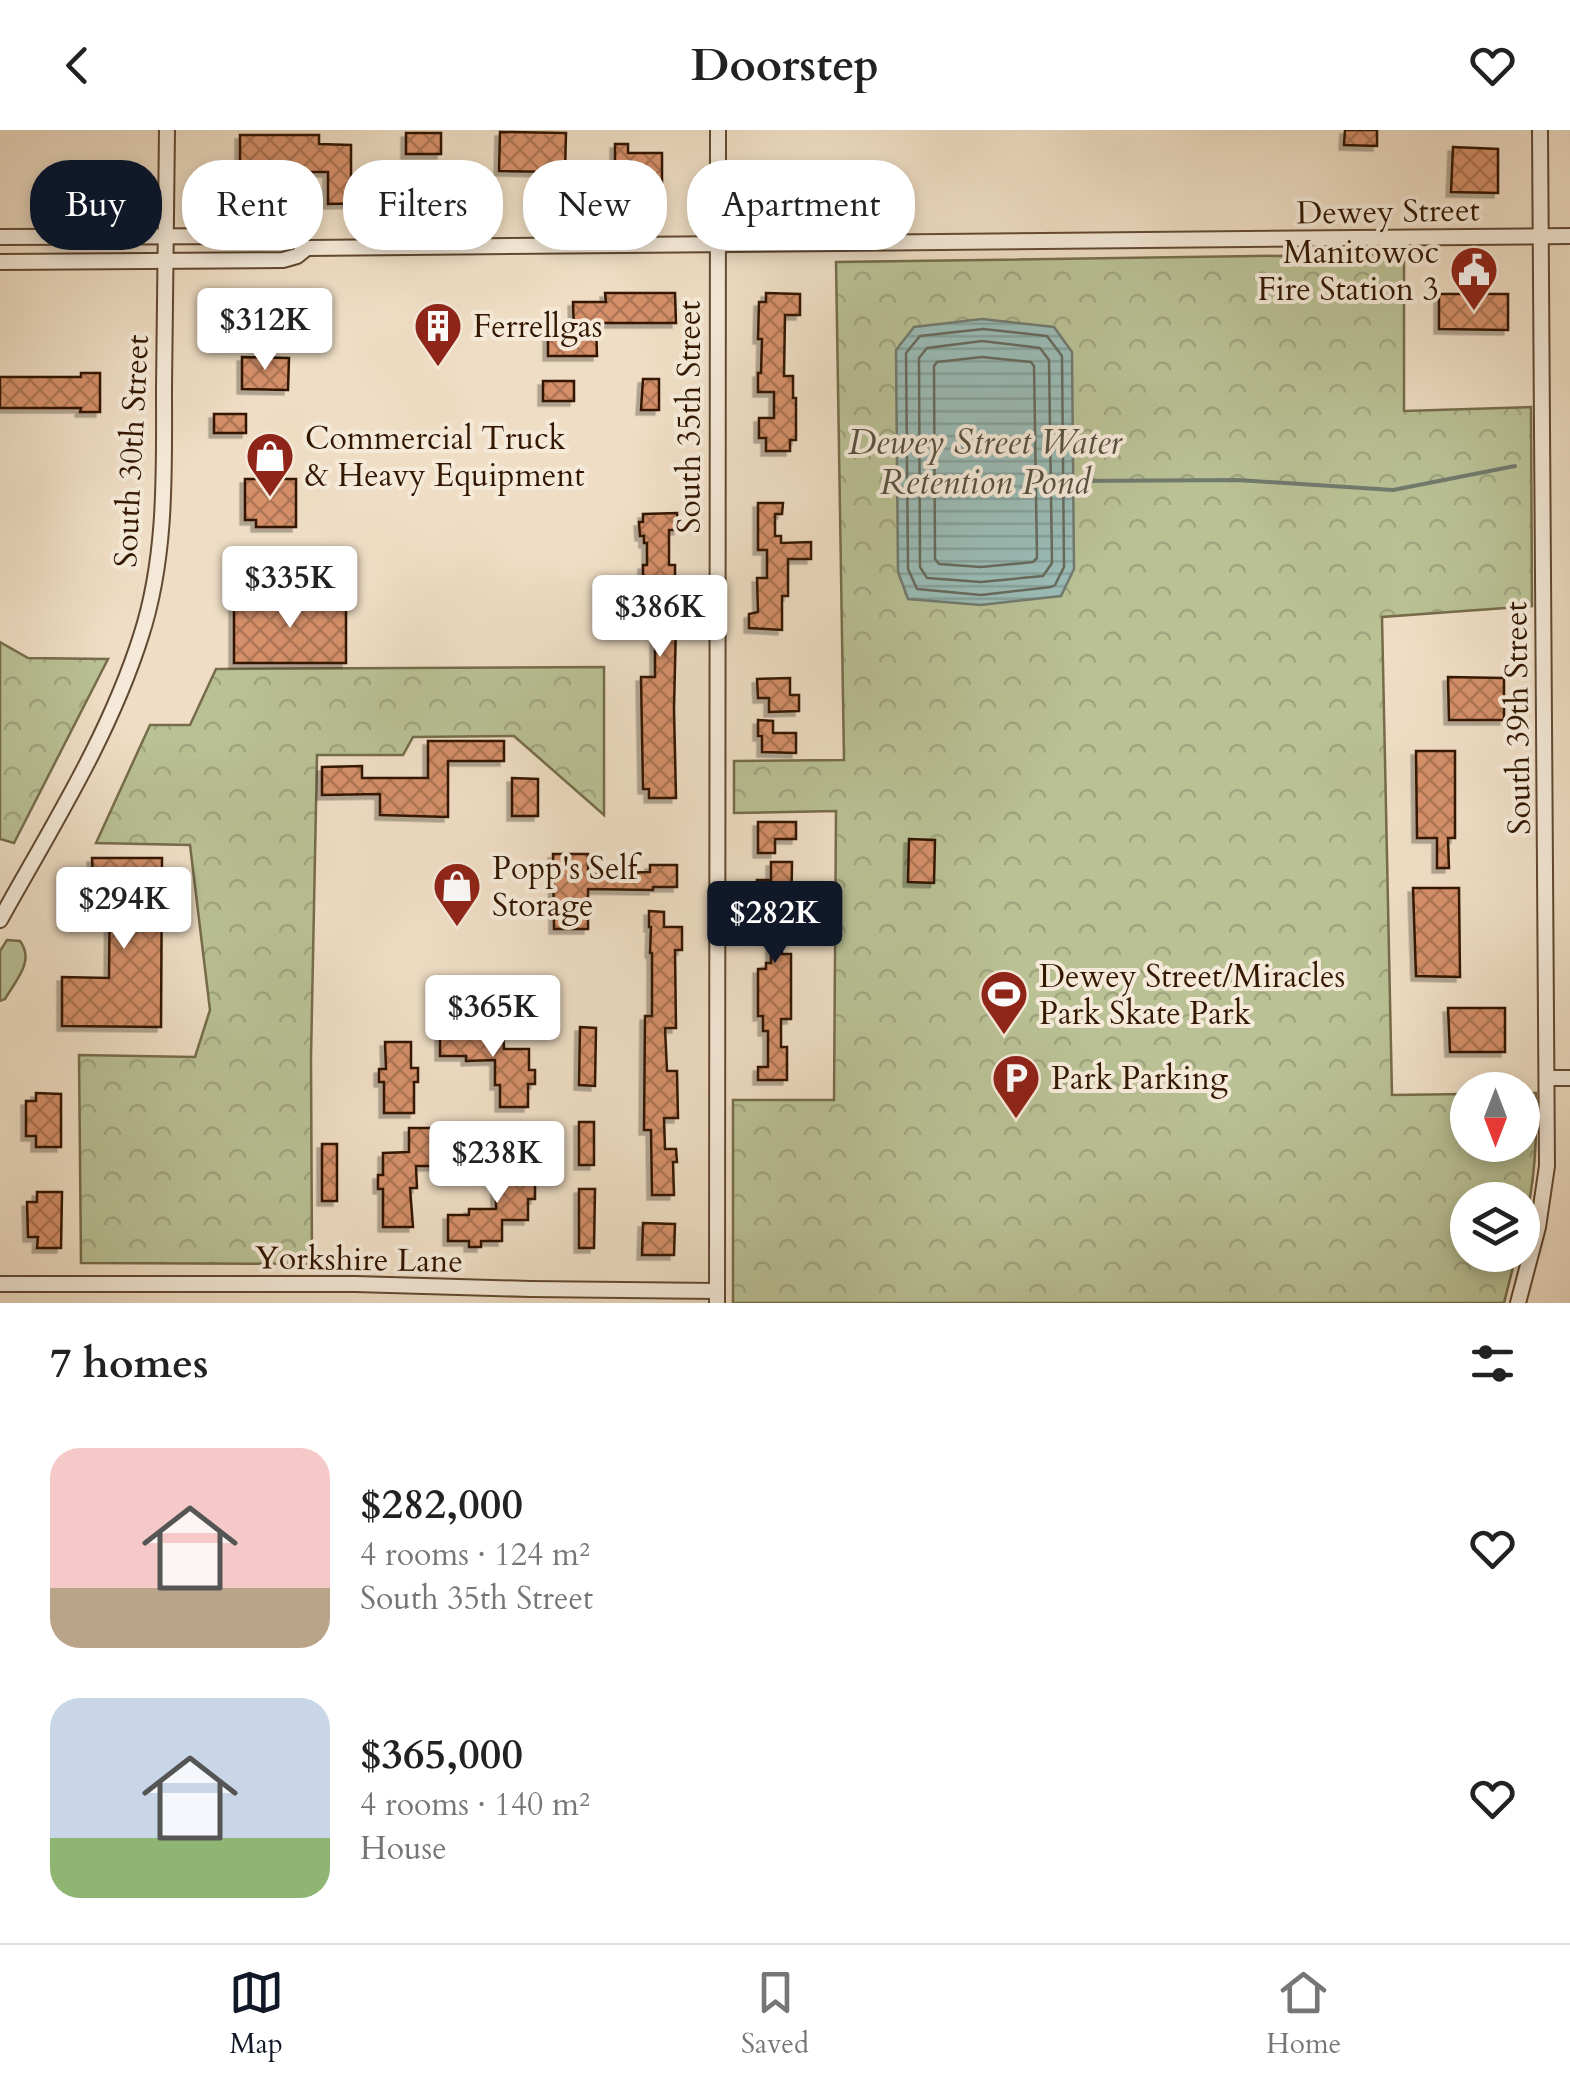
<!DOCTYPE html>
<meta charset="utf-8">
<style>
:root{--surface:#fff;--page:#f2f2f2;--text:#222;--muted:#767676;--line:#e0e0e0;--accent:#111827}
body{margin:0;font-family:Cardo,serif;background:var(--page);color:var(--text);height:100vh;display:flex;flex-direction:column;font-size:38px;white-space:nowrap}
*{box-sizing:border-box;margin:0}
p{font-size:32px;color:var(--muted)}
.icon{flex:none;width:55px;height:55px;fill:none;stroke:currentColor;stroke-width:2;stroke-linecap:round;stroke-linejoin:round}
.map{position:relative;height:1173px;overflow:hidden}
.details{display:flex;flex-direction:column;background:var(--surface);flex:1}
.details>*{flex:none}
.top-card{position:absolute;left:30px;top:30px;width:1000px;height:90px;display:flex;gap:20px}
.needle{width:65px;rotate:180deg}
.buttons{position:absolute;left:1450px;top:942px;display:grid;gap:20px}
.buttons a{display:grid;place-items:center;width:90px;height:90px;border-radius:50%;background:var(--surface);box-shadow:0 5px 15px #0003;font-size:50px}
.price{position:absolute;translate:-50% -85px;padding:0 22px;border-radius:10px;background:#fff;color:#222;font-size:32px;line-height:65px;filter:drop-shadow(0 2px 5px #0008)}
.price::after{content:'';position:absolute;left:50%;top:60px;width:30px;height:22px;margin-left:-15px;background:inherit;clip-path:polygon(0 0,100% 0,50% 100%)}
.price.active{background:var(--accent);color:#fff}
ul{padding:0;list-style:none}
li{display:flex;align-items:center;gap:30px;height:250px;padding:0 50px}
li span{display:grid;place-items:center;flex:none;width:280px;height:200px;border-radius:30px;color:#555}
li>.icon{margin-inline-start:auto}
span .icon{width:120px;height:120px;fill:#fffc;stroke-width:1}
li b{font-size:42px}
h2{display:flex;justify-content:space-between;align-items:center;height:120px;padding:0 50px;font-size:42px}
.pill{padding:0 35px;border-radius:40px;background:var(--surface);box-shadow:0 5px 15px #0003;font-size:35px;line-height:90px}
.pill.active{background:var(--accent);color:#fff}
header{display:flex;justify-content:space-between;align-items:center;height:130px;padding:0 50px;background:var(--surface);font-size:45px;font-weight:600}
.tab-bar{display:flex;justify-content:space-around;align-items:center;height:140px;border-top:2px solid var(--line);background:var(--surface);font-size:28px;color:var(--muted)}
.tab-bar a{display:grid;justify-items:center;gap:5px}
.tab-bar .active{color:var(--accent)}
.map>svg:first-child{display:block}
</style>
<header><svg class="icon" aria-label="back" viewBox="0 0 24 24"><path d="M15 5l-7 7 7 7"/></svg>Doorstep<svg class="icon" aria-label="heart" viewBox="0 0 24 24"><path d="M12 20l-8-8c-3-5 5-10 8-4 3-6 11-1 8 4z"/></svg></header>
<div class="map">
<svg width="1570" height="1173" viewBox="0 0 1570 1173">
<defs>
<pattern id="forest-crowns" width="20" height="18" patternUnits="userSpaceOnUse" patternTransform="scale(2.5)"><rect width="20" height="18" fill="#b9c195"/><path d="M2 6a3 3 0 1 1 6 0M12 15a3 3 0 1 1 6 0" fill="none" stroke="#a0a57f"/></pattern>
<pattern id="water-rules" width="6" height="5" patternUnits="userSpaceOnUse" patternTransform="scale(2.5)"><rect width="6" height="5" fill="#9abcb7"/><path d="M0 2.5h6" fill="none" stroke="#85a19c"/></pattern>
<pattern id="building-cross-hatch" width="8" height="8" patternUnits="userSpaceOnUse" patternTransform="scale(2.5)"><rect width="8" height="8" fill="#d5906a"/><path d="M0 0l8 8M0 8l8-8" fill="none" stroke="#ad7555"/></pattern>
<filter id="shadow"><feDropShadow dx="-4.5" dy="4.5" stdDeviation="0" flood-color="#0004"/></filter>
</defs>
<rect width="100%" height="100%" fill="#efdec5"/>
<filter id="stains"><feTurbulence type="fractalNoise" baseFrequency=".002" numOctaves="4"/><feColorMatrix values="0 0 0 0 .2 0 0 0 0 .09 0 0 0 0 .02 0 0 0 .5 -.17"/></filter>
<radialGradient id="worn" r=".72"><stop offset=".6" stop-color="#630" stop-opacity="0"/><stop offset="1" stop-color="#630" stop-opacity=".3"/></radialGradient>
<path fill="#b9c195" stroke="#766c4a" stroke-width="2.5" d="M7,810L20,811C35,831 16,850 5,869L0,871V821Z"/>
<g fill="url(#forest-crowns)" stroke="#766c4a" stroke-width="2.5">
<path d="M1404,124V281L1531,277L1532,476L1382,487L1392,965L1467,964L1468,1015H1522L1523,963H1536C1537,1012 1535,1053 1523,1101L1522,1070H1468V1125H1516L1504,1173H733V970H834L836,681L734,683V631L844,630L836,132Z"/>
<polygon points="0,512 28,528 108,529 14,713 0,709"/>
<polygon points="604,537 604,685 514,606 413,607 403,625 317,625 311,928 312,1134 81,1133 79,925 195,927 210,880 190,715 96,713 150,595 190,595 216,539"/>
</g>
<polygon fill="url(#water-rules)" stroke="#717a6e" stroke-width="2.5" points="982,189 1054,197 1072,222 1074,439 1061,466 981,475 908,469 898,442 896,220 914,197"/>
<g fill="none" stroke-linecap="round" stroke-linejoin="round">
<g stroke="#666a5c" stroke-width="2.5">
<polygon points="983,199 1047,206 1062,226 1064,437 1055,455 1051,457 981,465 917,459 908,439 906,223 920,206"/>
<polygon points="982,211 1040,218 1049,230 1052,433 1043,446 981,452 927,448 920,437 919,228 927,218"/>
<polygon points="982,227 1031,232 1034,236 1037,428 1033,432 981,437 939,434 935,429 934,236 937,232"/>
</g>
<polyline stroke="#717a6e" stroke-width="4" points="1074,351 1238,350 1393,360 1515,336"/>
</g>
<g fill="url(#building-cross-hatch)" stroke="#331700" stroke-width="2.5" filter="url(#shadow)">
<polygon points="1345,0 1377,0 1377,16 1344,15"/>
<polygon points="500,2 566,3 565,42 499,41"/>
<rect x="406" y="3" width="35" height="21"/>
<polygon points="240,5 319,5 319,14 351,15 351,62 372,62 372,73 328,74 328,42 240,42"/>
<polygon points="615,14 628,14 628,23 662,23 662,56 615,55"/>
<polygon points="1453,17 1498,19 1498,63 1451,62"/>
<polygon points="605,163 675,163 676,193 596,193 597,226 548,226 548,202 574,203 573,172 606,172"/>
<polygon points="766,163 800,164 800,185 785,185 784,246 793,246 793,268 796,268 796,310 790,310 790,321 766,321 766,308 759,308 759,288 774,288 774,262 758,262 758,243 761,243 762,209 758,209 759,172 766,172"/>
<polygon points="1439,164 1508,164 1508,200 1439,199"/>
<rect x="222" y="177" width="78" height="15"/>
<polygon points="242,227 289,228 288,260 242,259"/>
<polygon points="81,243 100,243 100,282 80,282 81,278 0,278 0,247 81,247"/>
<polygon points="643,249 659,249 659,280 641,280"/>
<rect x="543" y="251" width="31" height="20"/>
<rect x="214" y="284" width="32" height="19"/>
<polygon points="245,349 296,349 296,397 256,397 256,390 245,390"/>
<polygon points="758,373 783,373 782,384 775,384 775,406 781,406 781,413 811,412 811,429 788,429 788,466 782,466 782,500 749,498 749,484 758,482 757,448 767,448 767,420 758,420"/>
<polygon points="677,383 678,400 669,400 669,435 675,435 675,451 677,451 674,579 676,668 649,668 649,659 643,659 641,547 655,547 655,478 654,468 643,468 643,435 647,435 647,413 644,413 644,406 640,406 639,392 643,392 643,384"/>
<rect x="234" y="469" width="112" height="64"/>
<polygon points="1448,547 1504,548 1504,590 1449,590"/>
<polygon points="790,548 790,565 799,565 799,581 769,582 769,568 758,568 757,549"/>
<polygon points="758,590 773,591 773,603 796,603 796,623 762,622 762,606 758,606"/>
<polygon points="428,611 504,611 504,631 448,631 448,687 380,685 380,664 322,665 322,637 362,636 362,648 428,648"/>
<polygon points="1416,621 1455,621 1455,708 1448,708 1449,738 1437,738 1437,708 1417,708"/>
<polygon points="512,648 538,649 538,686 512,686"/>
<polygon points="758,692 796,692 796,709 775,709 775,723 758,723"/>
<polygon points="909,709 935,710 934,753 908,752"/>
<polygon points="553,724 588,724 588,744 650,742 650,735 677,735 677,757 653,757 653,760 588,759 588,799 554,799"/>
<polygon points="92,728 162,728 161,897 62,896 62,847 109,848 110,747 93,748"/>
<polygon points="771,732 792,732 791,798 781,798 782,824 791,824 791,889 781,889 781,917 787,917 787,950 758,950 758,937 768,937 768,901 763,901 763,886 758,886 758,839 766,839 766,833 771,833 771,810 763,810 763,794 758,794 757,750 771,750"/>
<polygon points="1413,758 1459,758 1460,847 1416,846"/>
<polygon points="649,781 664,782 664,797 682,797 682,820 675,820 676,898 665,898 667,941 677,941 678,988 664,988 665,1019 676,1019 677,1032 673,1032 674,1065 652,1065 651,1000 644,1000 645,886 652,886 652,823 650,823 651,797 649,797"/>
<polygon points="1448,878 1505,878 1505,922 1450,922"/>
<polygon points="469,893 481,893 481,898 503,897 504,919 529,919 529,940 535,940 535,954 528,954 528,977 500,977 500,955 495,955 495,930 466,931 466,926 440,926 440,899 469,899"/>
<polygon points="580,897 596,898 595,956 579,955"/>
<polygon points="385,912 411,912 411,938 418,938 418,952 414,952 414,983 384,983 384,952 379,952 379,939 386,939"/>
<polygon points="36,963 61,964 61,1017 36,1017 36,1006 26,1006 26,971 36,971"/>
<rect x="579" y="992" width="15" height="43"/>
<polygon points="409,998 444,998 444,1003 472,1003 473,1030 445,1030 445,1036 416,1036 417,1058 410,1058 413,1097 383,1097 383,1059 378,1059 378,1045 383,1045 383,1023 409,1022"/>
<rect x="322" y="1014" width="15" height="57"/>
<polygon points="501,1025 528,1025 528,1054 535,1054 535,1069 528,1069 528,1090 502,1090 502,1111 481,1111 481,1117 469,1117 469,1111 448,1111 448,1085 469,1085 469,1079 496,1079 496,1054 501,1054"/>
<polygon points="579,1059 595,1059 594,1118 579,1118"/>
<polygon points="37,1062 62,1062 61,1118 37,1118 38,1107 28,1107 27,1072 37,1072"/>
<polygon points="643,1093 675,1094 674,1125 642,1125"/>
</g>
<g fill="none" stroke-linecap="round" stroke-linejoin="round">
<g stroke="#624931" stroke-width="18">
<g id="minor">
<polyline points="0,107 267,106 292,108 307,118"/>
<polyline points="0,132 283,130 297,126 307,118 1570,106"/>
<path d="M0,790C51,698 109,607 141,506C167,426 164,340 164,258C165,172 166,86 167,0"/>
<polyline points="1548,948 1570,948"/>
<polyline points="0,1154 355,1154 530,1159 717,1161"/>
<polyline points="717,1173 718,0"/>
<polyline points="1518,1173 1538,1097 1547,1036 1540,0"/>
</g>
</g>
<use href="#minor" stroke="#f5ead9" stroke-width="14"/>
</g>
<defs>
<g id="civic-pin" transform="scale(2.5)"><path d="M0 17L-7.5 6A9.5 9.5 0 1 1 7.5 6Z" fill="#8f2418" stroke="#f5ead9"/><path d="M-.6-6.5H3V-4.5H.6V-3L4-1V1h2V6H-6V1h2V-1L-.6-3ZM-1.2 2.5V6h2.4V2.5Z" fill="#fff"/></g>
<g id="building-pin" transform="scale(2.5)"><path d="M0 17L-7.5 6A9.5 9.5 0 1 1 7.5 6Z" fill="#8f2418" stroke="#f5ead9"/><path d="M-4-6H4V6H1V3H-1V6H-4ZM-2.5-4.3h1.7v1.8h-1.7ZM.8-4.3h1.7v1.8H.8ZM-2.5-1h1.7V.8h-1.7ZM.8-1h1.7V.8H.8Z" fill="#fff"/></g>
<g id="shop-pin" transform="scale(2.5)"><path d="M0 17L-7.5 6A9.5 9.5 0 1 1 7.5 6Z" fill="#8f2418" stroke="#f5ead9"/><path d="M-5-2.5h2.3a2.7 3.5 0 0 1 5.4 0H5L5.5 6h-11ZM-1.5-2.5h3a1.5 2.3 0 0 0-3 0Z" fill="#fff"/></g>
<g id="stadium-pin" transform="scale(2.5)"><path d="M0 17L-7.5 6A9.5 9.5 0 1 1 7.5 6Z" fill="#8f2418" stroke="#f5ead9"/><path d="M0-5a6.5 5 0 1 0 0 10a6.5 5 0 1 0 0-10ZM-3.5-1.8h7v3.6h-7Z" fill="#fff"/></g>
<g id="parking-pin" transform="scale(2.5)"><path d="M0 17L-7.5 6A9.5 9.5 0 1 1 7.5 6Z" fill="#8f2418" stroke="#f5ead9"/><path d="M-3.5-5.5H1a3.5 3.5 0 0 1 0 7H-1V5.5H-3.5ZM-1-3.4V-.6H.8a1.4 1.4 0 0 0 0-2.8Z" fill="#fff"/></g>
</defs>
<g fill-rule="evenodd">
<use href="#civic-pin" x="1474" y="140"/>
<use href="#building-pin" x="438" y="196"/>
<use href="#shop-pin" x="270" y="326"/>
<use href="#shop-pin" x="457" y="756"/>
<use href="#stadium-pin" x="1004" y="864"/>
<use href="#parking-pin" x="1016" y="948"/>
</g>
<g text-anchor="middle" stroke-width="8" stroke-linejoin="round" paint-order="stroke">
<g font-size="32" fill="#331700" stroke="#f5ead9">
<text transform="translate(1388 81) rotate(-1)" y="11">Dewey Street</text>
<text transform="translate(689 287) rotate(-90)" y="11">South 35th Street</text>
<text transform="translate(131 321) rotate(-87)" y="11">South 30th Street</text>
<text transform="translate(1517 588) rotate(-91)" y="11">South 39th Street</text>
<text transform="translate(359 1129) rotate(1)" y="11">Yorkshire Lane</text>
</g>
<g font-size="32" fill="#331700" stroke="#f5ead9" text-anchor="start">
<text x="1439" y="133" text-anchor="end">Manitowoc<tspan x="1439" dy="37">Fire Station 3</tspan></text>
<text x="473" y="207">Ferrellgas</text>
<text x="305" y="319">Commercial Truck<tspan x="305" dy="37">&amp; Heavy Equipment</tspan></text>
<text x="492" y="749">Popp's Self<tspan x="492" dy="37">Storage</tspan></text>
<text x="1039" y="857">Dewey Street/Miracles<tspan x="1039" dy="37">Park Skate Park</tspan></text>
<text x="1051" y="959">Park Parking</text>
</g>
<g font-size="35" font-style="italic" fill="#575140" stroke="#f5ead9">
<text x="985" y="324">Dewey Street Water<tspan x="985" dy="40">Retention Pond</tspan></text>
</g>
</g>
<rect width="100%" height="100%" filter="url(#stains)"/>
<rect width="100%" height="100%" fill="url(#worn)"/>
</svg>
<div class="buttons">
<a><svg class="needle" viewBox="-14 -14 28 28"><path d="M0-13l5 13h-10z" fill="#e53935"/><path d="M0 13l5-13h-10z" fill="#767676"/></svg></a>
<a><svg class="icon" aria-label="layers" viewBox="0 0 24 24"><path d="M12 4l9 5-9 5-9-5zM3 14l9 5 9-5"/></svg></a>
</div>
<b class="price" style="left:265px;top:243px">$312K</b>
<b class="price" style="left:290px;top:501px">$335K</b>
<b class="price" style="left:660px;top:530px">$386K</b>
<b class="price" style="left:124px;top:822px">$294K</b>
<b class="price active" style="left:775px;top:836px">$282K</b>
<b class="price" style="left:493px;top:930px">$365K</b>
<b class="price" style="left:497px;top:1076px">$238K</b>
<div class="top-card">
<a class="pill active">Buy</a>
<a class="pill">Rent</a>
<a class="pill">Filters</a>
<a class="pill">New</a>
<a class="pill">Apartment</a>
</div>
</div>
<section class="details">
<h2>7 homes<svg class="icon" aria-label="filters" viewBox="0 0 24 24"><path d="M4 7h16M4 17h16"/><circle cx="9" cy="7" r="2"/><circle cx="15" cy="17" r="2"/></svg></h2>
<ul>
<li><span style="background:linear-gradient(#f6c9c9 70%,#b9a48a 0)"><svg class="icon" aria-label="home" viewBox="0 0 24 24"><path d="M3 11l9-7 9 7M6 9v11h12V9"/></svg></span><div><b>$282,000</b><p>4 rooms · 124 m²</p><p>South 35th Street</p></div><svg class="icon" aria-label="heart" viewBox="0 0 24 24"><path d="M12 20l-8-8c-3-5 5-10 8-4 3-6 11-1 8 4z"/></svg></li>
<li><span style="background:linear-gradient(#c9d6e8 70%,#8fb573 0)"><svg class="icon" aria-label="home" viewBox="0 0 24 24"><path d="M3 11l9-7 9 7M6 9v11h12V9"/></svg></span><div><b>$365,000</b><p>4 rooms · 140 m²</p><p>House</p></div><svg class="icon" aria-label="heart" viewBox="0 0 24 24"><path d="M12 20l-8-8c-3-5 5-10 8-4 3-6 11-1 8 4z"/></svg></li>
</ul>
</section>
<nav class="tab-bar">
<a class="active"><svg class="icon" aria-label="map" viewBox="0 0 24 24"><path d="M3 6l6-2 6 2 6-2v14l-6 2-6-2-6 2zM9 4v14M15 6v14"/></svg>Map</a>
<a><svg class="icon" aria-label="saved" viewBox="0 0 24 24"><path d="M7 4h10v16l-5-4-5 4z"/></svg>Saved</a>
<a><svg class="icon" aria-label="home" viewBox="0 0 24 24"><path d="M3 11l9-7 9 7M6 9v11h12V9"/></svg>Home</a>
</nav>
